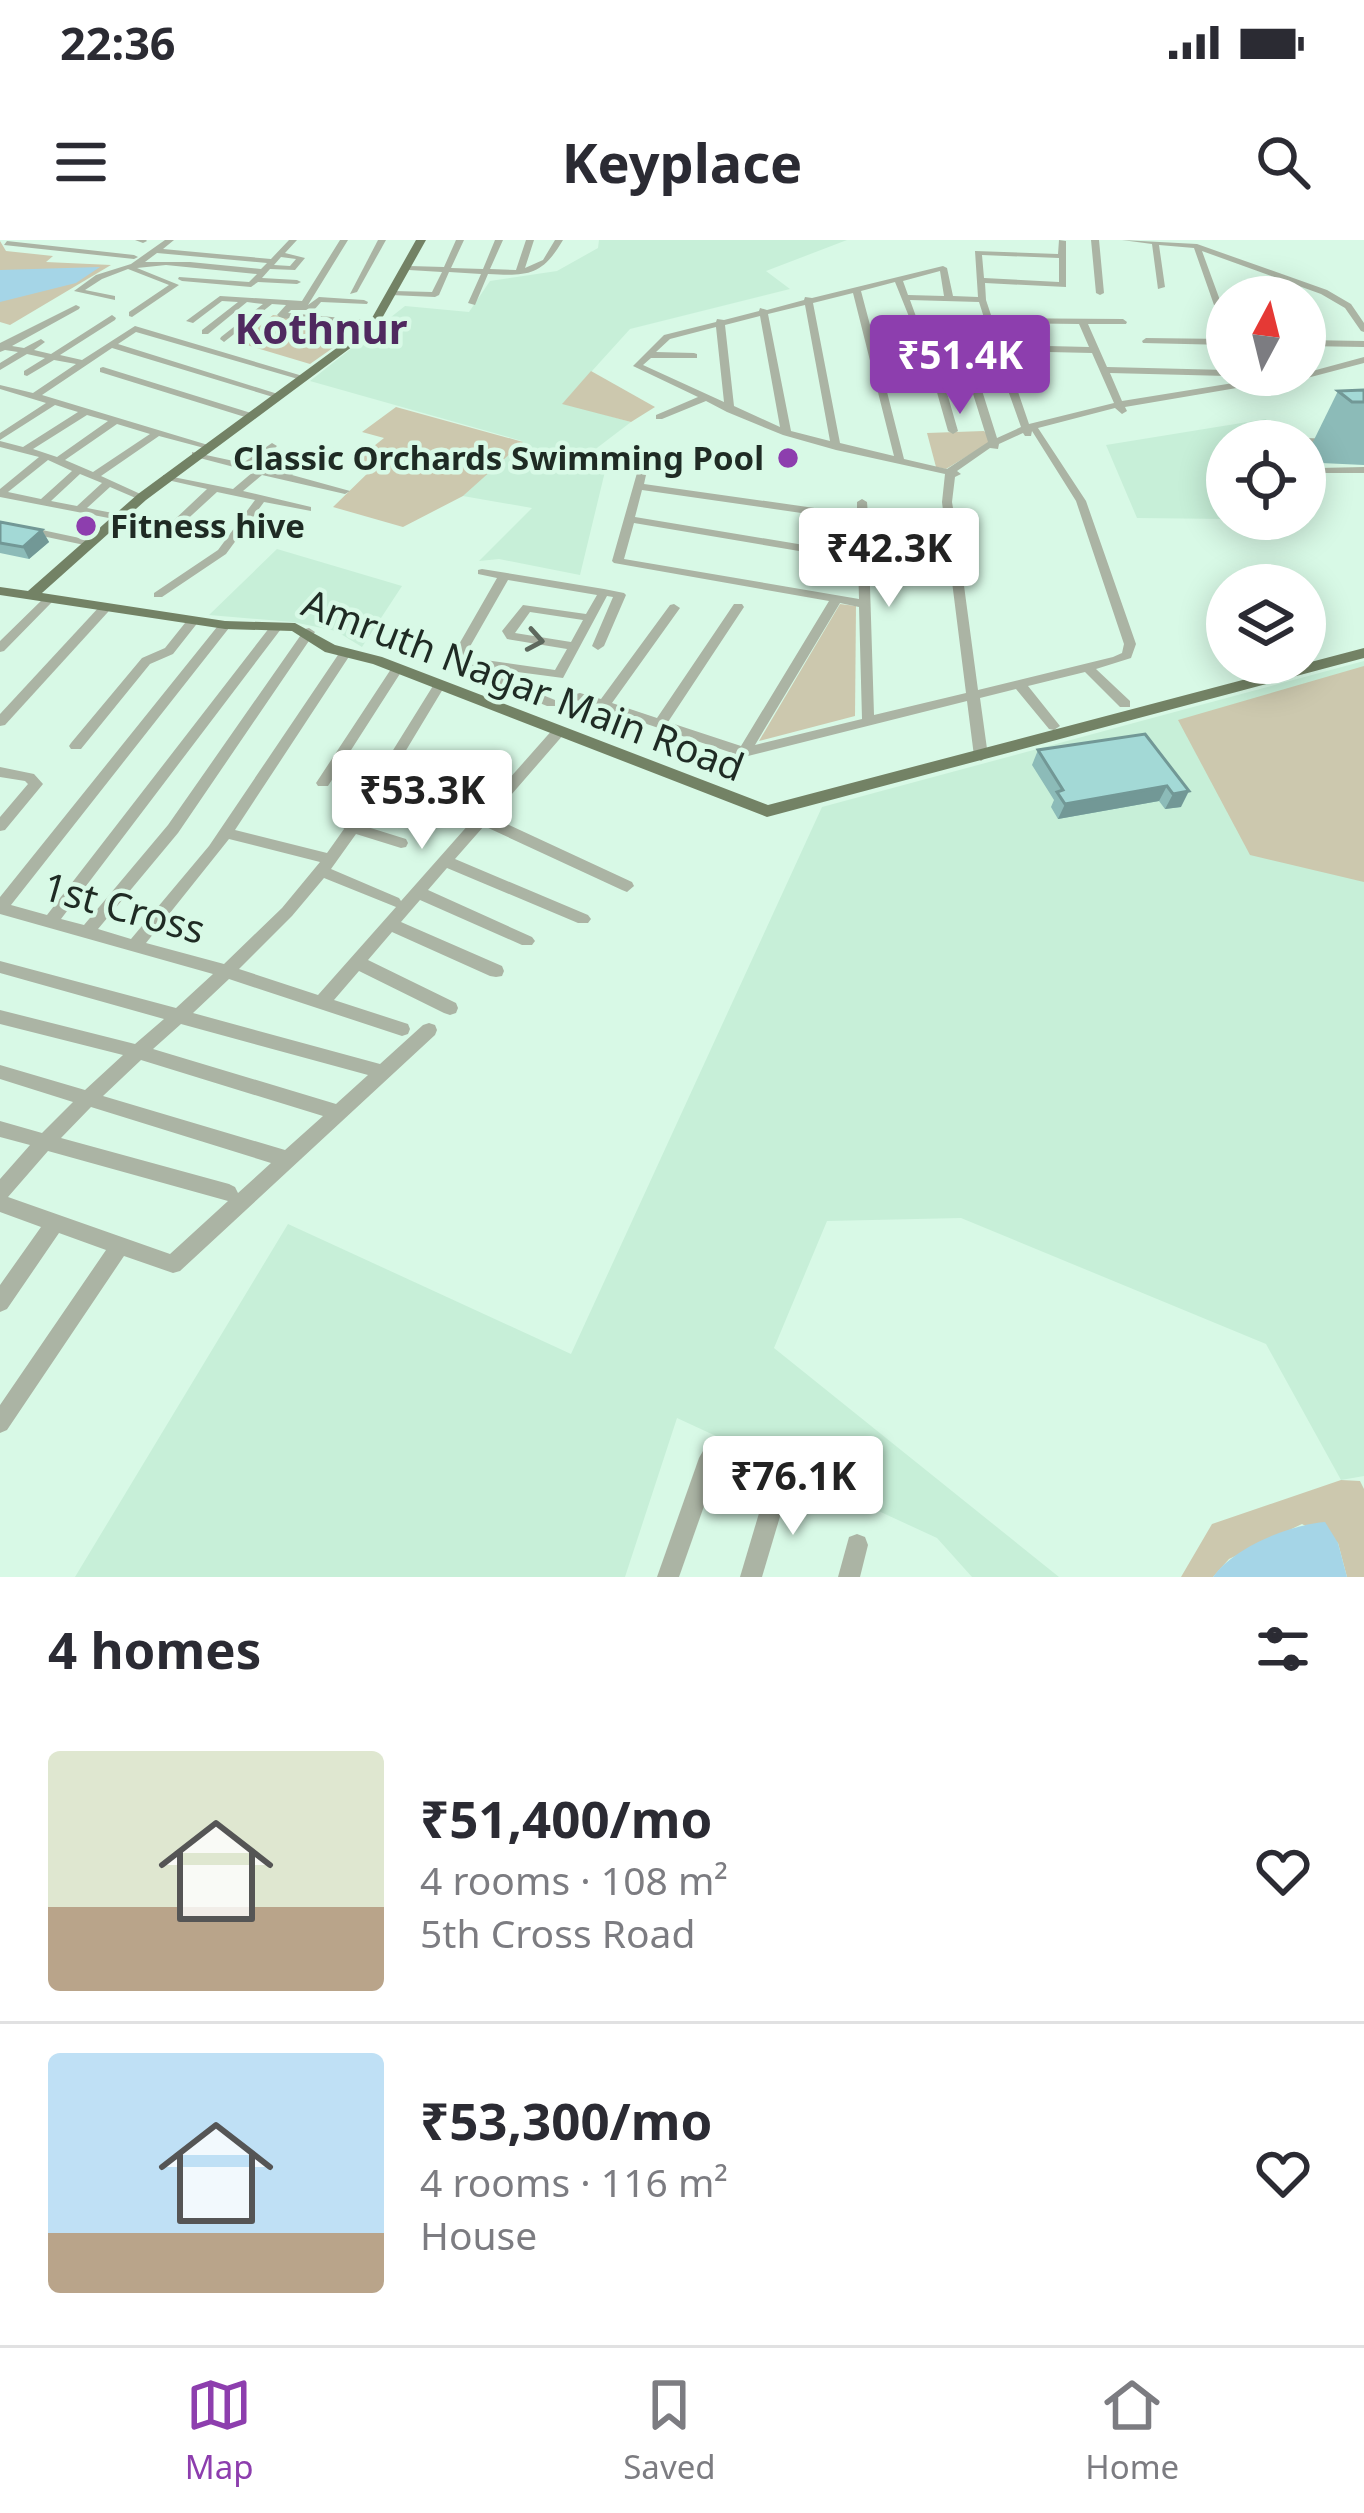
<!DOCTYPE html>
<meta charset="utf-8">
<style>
:root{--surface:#fff;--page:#f7f7f7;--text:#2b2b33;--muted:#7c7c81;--line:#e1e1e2;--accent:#8d3eae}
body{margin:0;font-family:"Noto Sans",sans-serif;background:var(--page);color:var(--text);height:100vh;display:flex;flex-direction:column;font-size:45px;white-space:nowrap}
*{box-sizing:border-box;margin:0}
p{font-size:39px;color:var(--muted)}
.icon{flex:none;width:66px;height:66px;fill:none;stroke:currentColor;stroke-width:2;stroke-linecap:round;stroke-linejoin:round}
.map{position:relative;height:1337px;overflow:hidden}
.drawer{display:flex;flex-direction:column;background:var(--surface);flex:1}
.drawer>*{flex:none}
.needle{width:78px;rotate:7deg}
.controls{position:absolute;left:1206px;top:36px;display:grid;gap:24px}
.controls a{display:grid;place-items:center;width:120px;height:120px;border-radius:50%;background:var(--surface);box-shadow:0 6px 30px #0003;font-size:60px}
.price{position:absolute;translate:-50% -102px;padding:0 27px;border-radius:12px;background:#fff;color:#222;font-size:39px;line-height:78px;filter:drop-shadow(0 3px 6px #0008)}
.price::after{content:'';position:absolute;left:50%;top:72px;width:36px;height:27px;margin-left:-18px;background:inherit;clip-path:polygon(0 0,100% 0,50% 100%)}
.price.selected{background:var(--accent);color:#fff}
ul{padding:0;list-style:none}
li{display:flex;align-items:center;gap:36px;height:300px;padding:0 48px}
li+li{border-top:3px solid var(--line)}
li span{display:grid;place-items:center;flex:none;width:336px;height:240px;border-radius:12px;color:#555}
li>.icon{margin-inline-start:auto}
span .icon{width:144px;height:144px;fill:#fffc;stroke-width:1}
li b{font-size:51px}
h2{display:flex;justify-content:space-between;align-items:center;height:144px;padding:0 48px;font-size:51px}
.status{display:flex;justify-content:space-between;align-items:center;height:84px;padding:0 60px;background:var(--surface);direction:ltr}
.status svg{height:33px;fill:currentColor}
header{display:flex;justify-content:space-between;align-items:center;height:156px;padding:0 48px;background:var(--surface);font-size:54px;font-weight:700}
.tab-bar{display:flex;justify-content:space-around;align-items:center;height:168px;border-top:3px solid var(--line);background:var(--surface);font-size:33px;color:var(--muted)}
.tab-bar a{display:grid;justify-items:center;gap:6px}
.tab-bar .selected{color:var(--accent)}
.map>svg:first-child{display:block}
</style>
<div class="status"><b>22:36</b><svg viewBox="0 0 49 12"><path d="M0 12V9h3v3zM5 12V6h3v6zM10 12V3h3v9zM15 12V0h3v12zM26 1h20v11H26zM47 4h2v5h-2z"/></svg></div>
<header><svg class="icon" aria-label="menu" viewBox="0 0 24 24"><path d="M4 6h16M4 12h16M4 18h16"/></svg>Keyplace<svg class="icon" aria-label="search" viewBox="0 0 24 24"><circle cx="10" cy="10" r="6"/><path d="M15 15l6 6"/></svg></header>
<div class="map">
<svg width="1364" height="1337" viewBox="0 0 1364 1337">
<rect width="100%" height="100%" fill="#d8f9e6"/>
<g fill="#c7efd8">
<polygon points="599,0 847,0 766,31 790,49 630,89 563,163 631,182 589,214 608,219 580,335 499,319 479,321 532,268 463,256 522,201 310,141 405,66 469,72 490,41 557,31 598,8"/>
<polygon points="1266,179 1278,201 1227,201 1227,279 1137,278 1106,205"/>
<polygon points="277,309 402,346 362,407 336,391 293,382 209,375"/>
<polygon points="1364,421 1364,1236 1341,1240 1266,1104 961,978 827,981 774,1108 1059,1337 972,1337 937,1298 677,1178 625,1337 75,1337 288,984 571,1114 822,567"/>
</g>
<g fill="#ccc8ae">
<polygon points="0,1 6,11 53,16 46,22 111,25 10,85 0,82"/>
<polygon points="273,75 364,86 310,124 240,103"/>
<polygon points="932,105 947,105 951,145 885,143 879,115 934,114"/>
<polygon points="591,131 655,167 631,182 562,164"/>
<polygon points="396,167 523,202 463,256 403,287 333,267 373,228 354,222 384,198 362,192"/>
<polygon points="984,191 992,201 946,229 936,227 927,193"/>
<polygon points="840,364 856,366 855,476 759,501"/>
<polygon points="1364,426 1364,642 1250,615 1178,480"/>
<polygon points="1341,1240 1360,1241 1364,1249 1364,1337 1347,1337 1338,1303 1302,1284 1229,1319 1213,1337 1181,1337 1212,1284"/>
</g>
<g fill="#a5d5e7">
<polygon points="100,27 76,43 0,62 0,30"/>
<path d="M1325,1282L1338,1303L1347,1337H1213C1234,1307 1289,1285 1325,1282Z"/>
</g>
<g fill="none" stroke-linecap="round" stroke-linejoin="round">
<g fill="#abb4a4" fill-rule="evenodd">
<polygon points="135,0 146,0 147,1 143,3"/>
<path d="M165,0H174L163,9L271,19L289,0H297L285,13L305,18L295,30L270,29L262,38L297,40L301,42L297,44L258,42L251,47L182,41L178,39L179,37L249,42L257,34L166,25L137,28L179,45L132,77L129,76V72L169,45L128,29L102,39L85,50L115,56V60L74,51L96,35L131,24ZM157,13L267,23L261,29L190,22H145ZM281,17L296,19L290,26L274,25Z"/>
<polygon points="340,0 348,0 308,65 319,57 364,60 368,62 367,64 321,62 314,70 291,70 288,73 375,81 379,84 378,86 281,78 277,75 286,65 272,64 224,102 220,99 221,97 263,64 247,62 208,94 202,94 202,90 238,62 222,61 193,83 186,81 220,56 302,61"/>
<polygon points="378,0 386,0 357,52 350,54"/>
<path d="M456,0H464L451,28L483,29L495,0H503L490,29L516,30L526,0H534L525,28L543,20L555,0H563C542,36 528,36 488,34L475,65L468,63L481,34L449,32L439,55L435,57L391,55V51H394L432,52L442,32L409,30L405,28L409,26L444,27Z"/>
<path d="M1059,0L1066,1V47L985,43L986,60L992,78L1123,79L1127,82L1126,84H1088L1107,127L1227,130V135H1230L1227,136L1110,133L1122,161L1283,135H1305V133L1364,117V123L1288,143L1284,140L1125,167L1127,171L1122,174L1115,168L1038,188L1086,261L1136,404L1131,418L1096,429L1130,461V467H1120L1085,432L1028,446L1060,486L1054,490L1049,489L1016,449L980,458L988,516L981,521L974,516L967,461L744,517L576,460V454L580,453L601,459L670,365L674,364L680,368L612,463L657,478L734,364H742L744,367L668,482L741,506L829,361L614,323L612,321L637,233L646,235L644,244L857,274V262L862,259L867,262L868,275L944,279L942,262L945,234L836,210L783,195L727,172L706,161L662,179H656V175L698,157L633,126L664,95L716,82L717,79L724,80L759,71L760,68L767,70L804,60L805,57L812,58L943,26L947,28L953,56L978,57L975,11L1058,14ZM982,15L1059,18V42L984,38ZM940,31L944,56L908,55L903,41ZM895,42L918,99L874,100L861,51ZM853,53L894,216L840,203L813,63ZM910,60L979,62L993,106L992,108L996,112L951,111L947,114L951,117L997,118L1004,136L952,135L947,138L952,141H969L988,202L947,229L904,219L886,148L936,149L948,191L953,194L958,191L945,146L940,143L885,142L875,106L926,104ZM805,65L830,201L791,191L768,74ZM760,76L780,187L734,166L725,85ZM994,83L1079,84L1089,107L1002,105ZM716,87L724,162L643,125L651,118H697V114L694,113L656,112L670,99ZM1004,111L1092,113L1114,163L1029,184ZM979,141L1005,142L1021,187L997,198ZM1032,191L1076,261L1124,404L1122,413L1113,417L978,450L956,286L962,283L955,280L952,262L955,237L961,234L957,231L990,208L998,209L999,204L1023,193L1025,196H1031ZM642,250L857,281L858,314L635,277ZM868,282L945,286L966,453L874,475ZM634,283L858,321L859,359L624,319ZM840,363L859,367L862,479L755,505Z"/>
<polygon points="1091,0 1099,0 1104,53 1100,55 1096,53"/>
<polygon points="1122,0 1197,4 1327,50 1351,64 1364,83 1364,92 1361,91 1345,68 1321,54 1202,11 1221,63 1214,65 1194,8 1159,5 1165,47 1158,49 1152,4"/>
<polygon points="7,1 134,15 138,17 134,19 4,5"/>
<path d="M76,65L80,67L79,69L12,106L24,108L41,99L45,102L34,110L51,114L112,75L116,78L115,80L60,115L82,120L135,86L306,137L298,139L136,92L118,104L281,155L273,157L112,108L42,155L208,205V209L159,196L101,236L147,257L138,259L110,247L87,268L123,275L124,277L119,280L0,257V249L39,217L0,207V201L23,207L78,172L55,165L0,200V193L46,163L0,149V145L33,153L76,124L54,120L27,136L24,135V131L45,118L27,114L0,130V123L18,112L5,110L0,112V103ZM87,175L108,181L57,217L33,209ZM117,184L150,194L93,232L65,220ZM48,220L72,231L41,259L8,252ZM80,234L102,243L77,266L51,261Z"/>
<polygon points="1146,98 1227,99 1227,105 1143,103 1142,101"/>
<polygon points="1305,100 1364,101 1364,107 1305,106"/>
<polygon points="103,127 251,173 253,175 245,177 100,132 100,128"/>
<polygon points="1305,198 1364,200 1364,206 1305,204 1305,201 1300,201"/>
<polygon points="272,203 277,206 275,208 252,226 282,233 306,213 314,213 314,217 292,235 350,251 345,254 262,235 243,251 311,267 311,271 264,262 226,314 162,357 154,357 154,353 218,310 255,260 217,252 180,286 172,286 172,282 207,249 163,239 163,235 233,249 253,232 192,216 192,212 243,223"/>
<polygon points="1305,216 1319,228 1364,227 1364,233 1312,233 1305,225"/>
<polygon points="0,281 89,300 94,303 89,306 0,287"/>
<path d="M482,329L604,349L624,353L626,355L604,406L598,410L592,406L613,357L607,356L563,438L471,426L555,460V466H547L463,432L461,429L466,425L452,423L450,420L497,338L478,334V330ZM508,340L597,355L586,374L523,365L502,391L507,399L567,409L555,430L464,417ZM530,372L583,380L571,402L515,393Z"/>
<polygon points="49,355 55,359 53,361 4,411 0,412 0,401 45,357"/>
<polygon points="104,365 110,369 108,372 5,485 0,486 0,474 100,366"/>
<polygon points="193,377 199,381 173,414 150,424 81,509 71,509 69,506 71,503 142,418 165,408 189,378"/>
<path d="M225,381L229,382V388L11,665L47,675L273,383H281V389L61,679L84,685L168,585L305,389L309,388L315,392L178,593L98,689L131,699L209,606L342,409L346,408L352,412L235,590L327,613L344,589L342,586L344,582L349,581L436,441L440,440L446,444L361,585L406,599L408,603L406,607L401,608L356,594L331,629L399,658L401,661L554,488H564L566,491L564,494L492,577L632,642L634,646L627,652L622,650L484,586L455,619L588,675L591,679L588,683H578L447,628L428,650L532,697L535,701L532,705H522L420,660L401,682L502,726L504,731L502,736L496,737L490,736L392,692L368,720L456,763L458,768L456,773L450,775L444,773L359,731L334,760L408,784L410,789L408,794L402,796L229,739L193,773L380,824L423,785L429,783L435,785L437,790L435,795L180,1031L173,1033L124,1016L7,1190L0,1193V1165L106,1010L59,993L7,1069L0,1072V1045L41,987L0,972V939L30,905L0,897V881L42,893L73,862L0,839V825L85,850L123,815L0,784V770L135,804L164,779L0,733V721L176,768L213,734L0,674V657L221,382ZM229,599L320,622L282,668L224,724L146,703ZM324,638L396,667L318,755L239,729L292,676ZM181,784L368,835L336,864L153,809ZM141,820L323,876L285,910L103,856ZM91,867L271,923L238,953L235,947L229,944L61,898ZM48,911L228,961L170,1014L8,957Z"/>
<polygon points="397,425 403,429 328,546 318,546 316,543 318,540 393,426"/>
<polygon points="0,527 34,534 43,544 5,590 0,591 0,577 28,544 25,541 0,537"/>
<polygon points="710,1207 717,1211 721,1218 679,1337 657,1337 699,1218 703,1211"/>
<polygon points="779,1232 787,1235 790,1243 762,1337 740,1337 768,1243 771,1235"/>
<polygon points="857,1294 865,1297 868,1305 860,1337 838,1337 849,1297"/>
</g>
<polygon fill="#738265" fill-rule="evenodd" points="416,0 426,0 376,89 146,260 42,353 225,381 295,383 335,405 382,417 768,565 1364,408 1364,418 767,577 373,424 325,412 292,391 225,389 0,355 0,347 28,351 138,254 368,85"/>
</g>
<g fill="#8cbbb8">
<polygon points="1364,150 1364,225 1321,223 1308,212 1338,151"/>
<polygon points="0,282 42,290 49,302 29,319 0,313"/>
<polygon points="1145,494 1181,567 1165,569 1159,561 1058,579 1051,567 1054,560 1032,525 1038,510"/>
</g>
<g fill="#729896">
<polygon points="42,290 49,302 29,319 23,307"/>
<polygon points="1167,546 1159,561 1058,579 1065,564"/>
<polygon points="1189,551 1181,567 1165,569 1173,554"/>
</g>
<g fill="#a3d9d6" stroke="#729896" stroke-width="3">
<polygon points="1364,150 1364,162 1352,162 1338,151"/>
<polygon points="0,282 42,290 23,307 0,303"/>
<polygon points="1145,494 1189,551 1173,554 1167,546 1065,564 1057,552 1063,550 1038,510"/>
</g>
<defs><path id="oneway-chevron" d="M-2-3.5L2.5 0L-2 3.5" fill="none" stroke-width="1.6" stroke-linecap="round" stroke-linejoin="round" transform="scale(3)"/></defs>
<use stroke="#5e695e" href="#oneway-chevron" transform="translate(535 400) rotate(10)"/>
<g fill="#8d3eae" stroke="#d8f9e6" stroke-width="4.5">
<circle cx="788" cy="218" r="12"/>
<circle cx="86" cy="286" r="12"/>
</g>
<g text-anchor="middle" stroke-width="9" stroke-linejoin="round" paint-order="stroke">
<g font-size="33" font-weight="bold" fill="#1f2b24" stroke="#d8f9e6" text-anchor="end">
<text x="764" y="230">Classic Orchards Swimming Pool</text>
<text x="110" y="298" text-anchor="start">Fitness hive</text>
</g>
<g font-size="39" fill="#1f2b24" stroke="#d8f9e6">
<text transform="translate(523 445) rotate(21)" y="14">Amruth Nagar Main Road</text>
<text transform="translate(124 668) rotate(16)" y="14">1st Cross</text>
</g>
<g font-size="42" font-weight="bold" fill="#4f295f" stroke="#d8f9e6">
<text x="321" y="104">Kothnur</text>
</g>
</g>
</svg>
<div class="controls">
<a><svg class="needle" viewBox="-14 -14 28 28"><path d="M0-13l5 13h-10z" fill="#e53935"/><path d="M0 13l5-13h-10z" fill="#7c7c81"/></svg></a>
<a><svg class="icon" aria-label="locate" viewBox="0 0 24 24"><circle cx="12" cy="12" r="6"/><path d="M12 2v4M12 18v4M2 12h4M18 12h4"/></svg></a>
<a><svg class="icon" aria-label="layers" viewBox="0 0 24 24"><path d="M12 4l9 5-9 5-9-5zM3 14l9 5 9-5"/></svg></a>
</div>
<b class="price selected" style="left:960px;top:177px">₹51.4K</b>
<b class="price" style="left:889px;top:370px">₹42.3K</b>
<b class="price" style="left:422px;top:612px">₹53.3K</b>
<b class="price" style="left:793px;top:1298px">₹76.1K</b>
</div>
<section class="drawer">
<h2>4 homes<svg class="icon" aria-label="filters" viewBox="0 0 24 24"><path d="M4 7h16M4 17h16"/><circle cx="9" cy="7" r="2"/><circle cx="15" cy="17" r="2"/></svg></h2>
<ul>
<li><span style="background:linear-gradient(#dfe7d0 65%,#b9a48a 0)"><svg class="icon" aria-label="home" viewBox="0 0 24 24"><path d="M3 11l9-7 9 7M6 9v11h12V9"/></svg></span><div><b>₹51,400/mo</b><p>4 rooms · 108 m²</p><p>5th Cross Road</p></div><svg class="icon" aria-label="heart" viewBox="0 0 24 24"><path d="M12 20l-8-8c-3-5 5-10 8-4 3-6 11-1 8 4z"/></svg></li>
<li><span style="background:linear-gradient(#bfe0f5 75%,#b9a48a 0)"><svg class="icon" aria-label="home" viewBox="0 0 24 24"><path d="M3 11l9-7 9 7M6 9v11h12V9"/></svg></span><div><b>₹53,300/mo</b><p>4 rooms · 116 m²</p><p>House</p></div><svg class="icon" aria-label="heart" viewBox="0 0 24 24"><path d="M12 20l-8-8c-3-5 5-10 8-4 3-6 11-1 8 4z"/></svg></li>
</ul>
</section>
<nav class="tab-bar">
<a class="selected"><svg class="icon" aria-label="map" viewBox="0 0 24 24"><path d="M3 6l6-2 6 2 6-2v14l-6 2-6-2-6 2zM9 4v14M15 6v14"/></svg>Map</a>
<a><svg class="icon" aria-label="saved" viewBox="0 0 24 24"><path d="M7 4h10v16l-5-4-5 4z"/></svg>Saved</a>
<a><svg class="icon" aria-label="home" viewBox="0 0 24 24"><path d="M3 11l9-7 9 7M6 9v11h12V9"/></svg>Home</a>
</nav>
